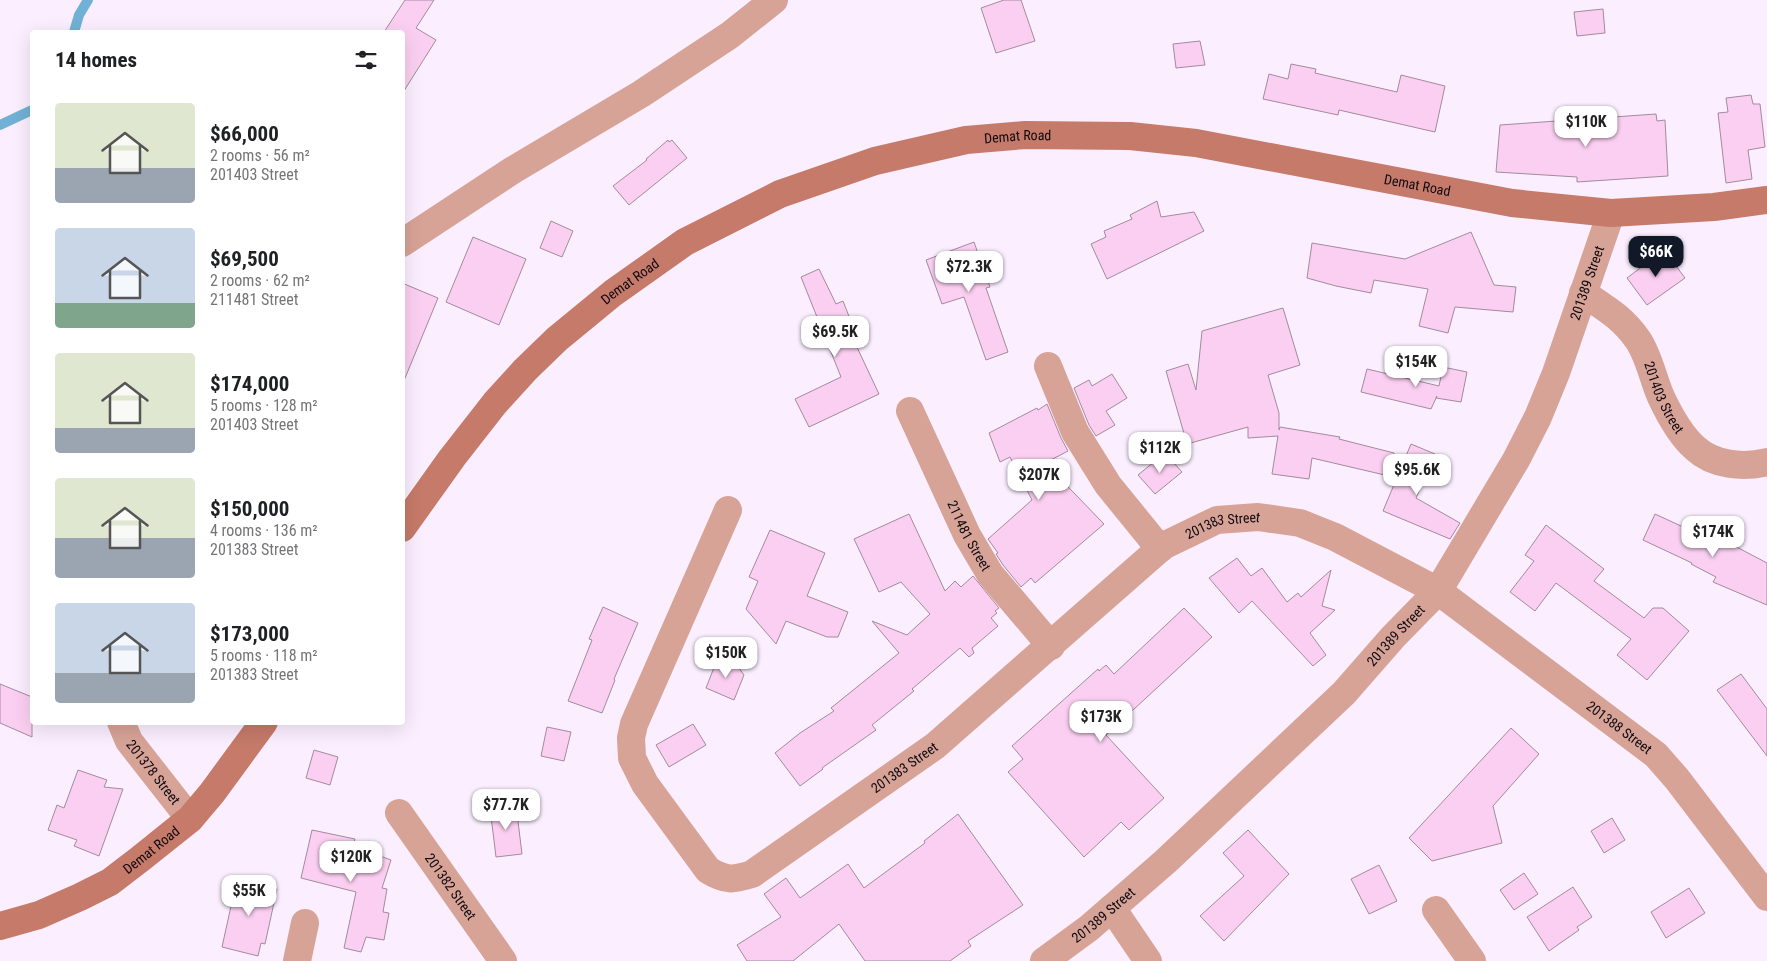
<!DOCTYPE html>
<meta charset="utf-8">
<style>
:root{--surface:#fff;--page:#f2f2f2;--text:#202124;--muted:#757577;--accent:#111827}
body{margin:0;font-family:"Roboto Condensed",sans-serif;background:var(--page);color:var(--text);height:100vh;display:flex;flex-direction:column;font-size:19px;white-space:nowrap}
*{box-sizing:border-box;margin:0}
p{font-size:16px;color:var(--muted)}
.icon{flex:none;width:28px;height:28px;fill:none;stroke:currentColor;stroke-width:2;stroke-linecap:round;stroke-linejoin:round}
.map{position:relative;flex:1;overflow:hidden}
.details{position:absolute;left:30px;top:30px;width:375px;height:695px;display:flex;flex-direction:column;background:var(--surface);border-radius:5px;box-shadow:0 5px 20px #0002}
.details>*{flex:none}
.price{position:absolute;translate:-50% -42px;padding:0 11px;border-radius:10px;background:#fff;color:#222;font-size:16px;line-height:32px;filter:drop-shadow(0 1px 2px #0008)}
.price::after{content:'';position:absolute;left:50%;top:30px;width:15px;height:11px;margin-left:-8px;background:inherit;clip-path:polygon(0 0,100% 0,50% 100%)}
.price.active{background:var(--accent);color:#fff}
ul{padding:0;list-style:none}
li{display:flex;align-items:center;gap:15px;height:125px;padding:0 25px}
li span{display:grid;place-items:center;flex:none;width:140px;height:100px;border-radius:5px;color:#555}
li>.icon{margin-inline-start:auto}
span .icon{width:60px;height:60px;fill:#fffc;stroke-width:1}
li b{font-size:21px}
h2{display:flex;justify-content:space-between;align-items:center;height:60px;padding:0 25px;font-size:21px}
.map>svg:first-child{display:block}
</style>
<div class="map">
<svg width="1767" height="961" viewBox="0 0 1767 961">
<rect width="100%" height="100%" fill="#fbefff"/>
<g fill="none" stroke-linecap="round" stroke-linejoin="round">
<g stroke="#71b1d5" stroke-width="10">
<polyline points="74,32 79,15 88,0"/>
<polyline points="0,125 32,110"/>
</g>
</g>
<g fill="#fbcff1" stroke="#a38a9d">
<polygon points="405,0 434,0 416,28 436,40 402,94 402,32 384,32"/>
<polygon points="1004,0 1021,0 1035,41 996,53 981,8"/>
<polygon points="1603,9 1605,33 1577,36 1574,12"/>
<polygon points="1200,41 1205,65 1176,68 1173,44"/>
<polygon points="1291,64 1316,69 1315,73 1397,92 1401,75 1445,86 1435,132 1339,110 1338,115 1263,99 1269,74 1288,79"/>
<polygon points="1751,95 1753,104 1760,104 1765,147 1748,150 1752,179 1726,183 1718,113 1728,112 1726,98"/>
<polygon points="1656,114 1657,121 1665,120 1668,176 1577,182 1577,177 1496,172 1500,125"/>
<polygon points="668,140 669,142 672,140 687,158 629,205 613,186 647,160 646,159"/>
<polygon points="1157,201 1161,217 1194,212 1204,231 1107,279 1091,244 1106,237 1104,231 1132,219 1130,215"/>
<polygon points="551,221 573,231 562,257 540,248"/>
<polygon points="1471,232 1494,285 1516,287 1513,312 1455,307 1448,333 1419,326 1428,289 1374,280 1371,293 1336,286 1307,278 1312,243 1405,259"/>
<polygon points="473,237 526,259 499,325 446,302"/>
<polygon points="974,242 990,287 986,288 1008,352 986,360 964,297 942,304 926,260"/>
<polygon points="1664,250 1685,278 1647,305 1627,278"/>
<polygon points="819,269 836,304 843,301 852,324 847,326 879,394 809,427 795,399 841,377 801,277"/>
<polygon points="402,283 438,298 403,383 402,383"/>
<polygon points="1283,308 1300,365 1268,375 1279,413 1279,430 1280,427 1340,437 1339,439 1394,453 1389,476 1312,458 1309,479 1272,474 1278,436 1248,438 1248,427 1187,444 1166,371 1188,364 1196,390 1202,331"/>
<polygon points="1443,367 1467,372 1461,402 1436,398 1437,396 1431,409 1361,392 1367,369 1439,386"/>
<polygon points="1112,374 1127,398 1106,411 1115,425 1096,436 1089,425 1074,388 1089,380 1092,386"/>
<polygon points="1047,404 1061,438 1068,451 1045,463 1104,524 1035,583 1031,578 1021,587 1003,565 996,554 998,553 988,539 1032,500 1010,457 1000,462 989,433 1037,408 1038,410"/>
<polygon points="1411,444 1435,454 1416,498 1460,523 1450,539 1383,511"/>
<polygon points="1165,453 1182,472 1155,494 1138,475"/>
<polygon points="909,514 945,591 955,581 961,587 973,576 999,608 995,611 997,613 991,618 998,626 972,648 974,653 969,657 960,648 912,689 914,691 872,725 876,730 822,768 823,769 800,786 775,753 800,733 834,711 831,708 899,653 872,621 907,635 930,614 901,582 879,592 854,539"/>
<polygon points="1655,514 1707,538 1710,533 1767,563 1767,605 1713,582 1716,577 1691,564 1692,563 1643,540"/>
<polygon points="1546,525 1604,569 1594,581 1644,618 1653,608 1663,608 1689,631 1647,680 1617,655 1631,639 1556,583 1535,611 1510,592 1534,561 1525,555"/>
<polygon points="770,530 825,553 807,596 848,612 838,637 827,637 786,621 776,644 746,609 758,581 749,577"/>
<polygon points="1237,558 1251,576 1262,568 1287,602 1298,593 1301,597 1331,570 1322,606 1335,610 1310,633 1326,655 1313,666 1252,601 1239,613 1209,578"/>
<polygon points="603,607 638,623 614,679 615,680 602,713 568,701 592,640 589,639"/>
<polygon points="1184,608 1212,637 1106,735 1164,798 1129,830 1121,822 1084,857 1008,772 1023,759 1012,746 1098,669 1099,671 1106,665 1114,674"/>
<polygon points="727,652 744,675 734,700 706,688 715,665 721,667"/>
<polygon points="1741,674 1767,709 1767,756 1717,690"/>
<polygon points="0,684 32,697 32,737 0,723"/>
<polygon points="693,724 706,745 669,767 656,745"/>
<polygon points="547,727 571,732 564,761 541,756"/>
<polygon points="1511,728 1539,754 1493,806 1502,843 1432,861 1409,838"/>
<polygon points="314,750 338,757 330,785 306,778"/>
<polygon points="78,770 107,780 104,787 123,789 99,856 74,846 77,840 48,830 57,805 64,808"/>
<polygon points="516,805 522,854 496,857 490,808"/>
<polygon points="958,814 1023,905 968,941 971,946 950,961 865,961 839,924 793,961 747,961 737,945 781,917 764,894 786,878 800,898 848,864 864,888 925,843 924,841"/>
<polygon points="1612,818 1625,840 1604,853 1591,831"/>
<polygon points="312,830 355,839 353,846 391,860 382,888 387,889 383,912 389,913 384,940 366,937 361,952 344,948 356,892 301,878"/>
<polygon points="1248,830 1289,874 1224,941 1200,916 1244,876 1223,853"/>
<polygon points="1379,865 1397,901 1369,914 1351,879"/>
<polygon points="1524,873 1538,894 1514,910 1500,890"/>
<polygon points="237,879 277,889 265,944 261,943 258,956 222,947"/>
<polygon points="1573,887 1592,917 1577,927 1579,930 1549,951 1527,917"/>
<polygon points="1689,888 1705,913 1666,938 1651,912"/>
</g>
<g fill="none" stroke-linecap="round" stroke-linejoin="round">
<g stroke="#d7a397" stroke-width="28">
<polyline points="402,243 513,170 641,94 730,35 774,0"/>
<path id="s1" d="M1583,293C1605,308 1622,317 1638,340C1649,356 1653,379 1661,397C1669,414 1680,435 1695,448C1713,465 1743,468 1767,462"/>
<polyline points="1048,366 1075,432 1108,485 1160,549"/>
<path id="s2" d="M910,411L967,535L990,574L1051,646"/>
<path id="s3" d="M728,510L634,724L631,738L632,758L645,784L708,870C726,881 733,880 752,874L935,746L1163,546L1217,520L1258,517L1300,523L1335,537L1438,591L1656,755L1677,779L1767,897"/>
<path id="s4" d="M121,722L129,741L190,819"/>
<path id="s5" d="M399,813L503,961"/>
<polyline points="1112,908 1148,961"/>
<polyline points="1436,910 1472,961"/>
<polyline points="297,961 305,923"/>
<path id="s6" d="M1044,961L1089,928L1166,861L1344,693L1393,637L1438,591L1516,460L1538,417L1556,373L1611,213"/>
</g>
<g stroke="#c67a69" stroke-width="28">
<path id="s7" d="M402,528L452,458L495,403L525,370L557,339L613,293L685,242L780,194L875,161L966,140L1025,135L1130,136L1196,143L1512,203L1611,213L1714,207L1767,200"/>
<path id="s8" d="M0,926L39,915L80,897L110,882L140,859L190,819L212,793L264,722"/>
</g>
</g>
<g text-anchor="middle" stroke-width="4" stroke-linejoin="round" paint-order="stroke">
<g font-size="14" fill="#0f0911" stroke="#fbefff">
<text dy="5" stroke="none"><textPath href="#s7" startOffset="758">Demat Road</textPath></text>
<text dy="5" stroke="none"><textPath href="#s7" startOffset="1162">Demat Road</textPath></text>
<text dy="5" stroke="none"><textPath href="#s7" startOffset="338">Demat Road</textPath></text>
<text dy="5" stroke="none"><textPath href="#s6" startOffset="885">201389 Street</textPath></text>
<text dy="5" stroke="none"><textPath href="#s1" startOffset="136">201403 Street</textPath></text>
<text dy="5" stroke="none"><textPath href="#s3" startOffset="1041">201383 Street</textPath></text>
<text dy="5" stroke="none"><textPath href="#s2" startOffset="138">211481 Street</textPath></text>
<text dy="5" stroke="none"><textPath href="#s6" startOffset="480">201389 Street</textPath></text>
<text dy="5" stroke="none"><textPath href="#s3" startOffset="1501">201388 Street</textPath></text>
<text dy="5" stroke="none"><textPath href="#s3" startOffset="636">201383 Street</textPath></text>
<text dy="5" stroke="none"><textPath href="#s4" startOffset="60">201378 Street</textPath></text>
<text dy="5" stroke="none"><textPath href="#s8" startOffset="171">Demat Road</textPath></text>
<text dy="5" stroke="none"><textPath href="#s5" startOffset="90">201382 Street</textPath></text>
<text dy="5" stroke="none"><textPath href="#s6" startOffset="75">201389 Street</textPath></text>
</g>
</g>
</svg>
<b class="price" style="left:1586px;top:148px">$110K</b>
<b class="price active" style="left:1656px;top:278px">$66K</b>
<b class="price" style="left:969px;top:293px">$72.3K</b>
<b class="price" style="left:835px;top:358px">$69.5K</b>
<b class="price" style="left:1416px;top:388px">$154K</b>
<b class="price" style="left:1160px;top:474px">$112K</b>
<b class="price" style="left:1417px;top:496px">$95.6K</b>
<b class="price" style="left:1039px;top:501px">$207K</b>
<b class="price" style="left:1713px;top:558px">$174K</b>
<b class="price" style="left:726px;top:679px">$150K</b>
<b class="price" style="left:1101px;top:743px">$173K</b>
<b class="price" style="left:506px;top:831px">$77.7K</b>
<b class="price" style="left:351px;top:883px">$120K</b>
<b class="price" style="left:249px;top:917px">$55K</b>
<section class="details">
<h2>14 homes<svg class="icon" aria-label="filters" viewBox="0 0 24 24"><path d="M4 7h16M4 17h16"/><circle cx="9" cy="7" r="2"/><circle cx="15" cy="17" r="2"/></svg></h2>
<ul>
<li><span style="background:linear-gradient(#dfe7d0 65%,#9aa5b1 0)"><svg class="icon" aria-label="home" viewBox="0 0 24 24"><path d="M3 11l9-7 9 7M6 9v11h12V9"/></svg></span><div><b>$66,000</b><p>2 rooms · 56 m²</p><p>201403 Street</p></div></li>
<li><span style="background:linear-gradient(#c9d6e8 75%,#7fa58c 0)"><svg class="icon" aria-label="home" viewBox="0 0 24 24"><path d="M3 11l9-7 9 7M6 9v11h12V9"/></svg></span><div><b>$69,500</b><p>2 rooms · 62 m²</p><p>211481 Street</p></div></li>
<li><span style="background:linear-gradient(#dfe7d0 75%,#9aa5b1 0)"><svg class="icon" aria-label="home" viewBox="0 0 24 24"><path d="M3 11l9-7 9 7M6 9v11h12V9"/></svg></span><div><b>$174,000</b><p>5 rooms · 128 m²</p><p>201403 Street</p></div></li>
<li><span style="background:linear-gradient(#dfe7d0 60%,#9aa5b1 0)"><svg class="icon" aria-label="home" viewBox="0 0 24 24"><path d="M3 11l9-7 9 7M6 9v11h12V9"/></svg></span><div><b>$150,000</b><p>4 rooms · 136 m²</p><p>201383 Street</p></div></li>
<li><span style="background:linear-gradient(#c9d6e8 70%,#9aa5b1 0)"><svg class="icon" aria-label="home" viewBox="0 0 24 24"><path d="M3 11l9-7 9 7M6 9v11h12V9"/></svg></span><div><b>$173,000</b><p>5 rooms · 118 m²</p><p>201383 Street</p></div></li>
</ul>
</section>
</div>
